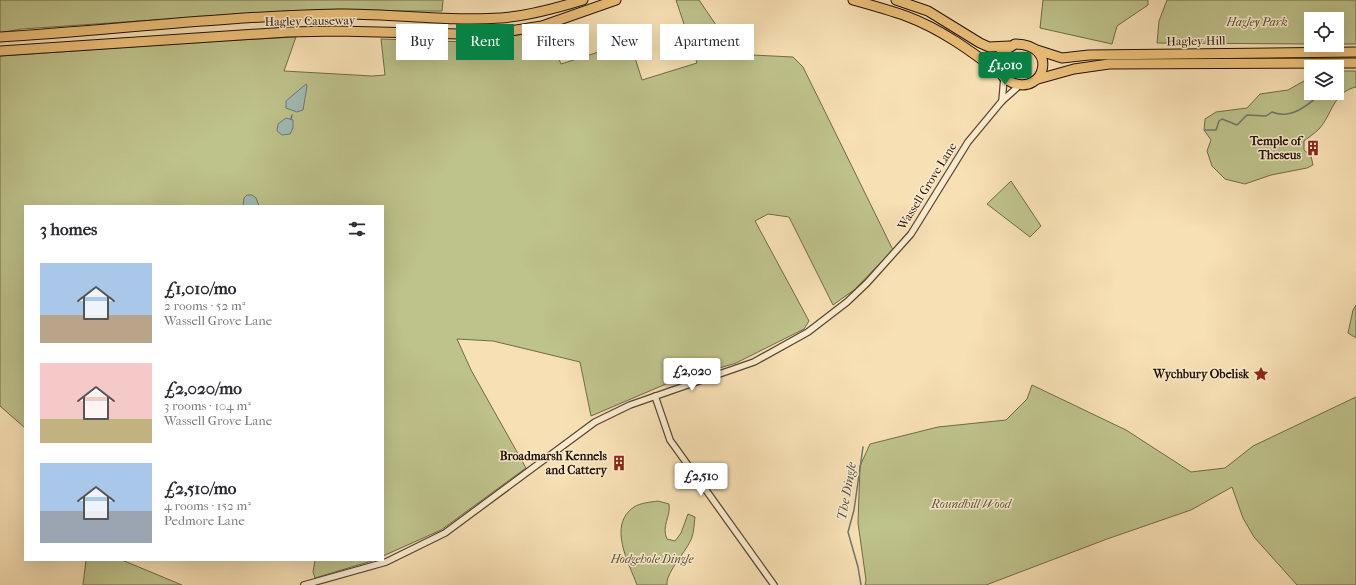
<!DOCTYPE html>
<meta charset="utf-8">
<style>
:root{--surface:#fff;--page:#f2f2f3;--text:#2b2b33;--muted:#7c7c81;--accent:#0b8043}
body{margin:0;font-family:"IM FELL French Canon",serif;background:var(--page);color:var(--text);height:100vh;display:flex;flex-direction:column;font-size:15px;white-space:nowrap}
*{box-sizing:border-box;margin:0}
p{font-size:13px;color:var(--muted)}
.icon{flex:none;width:22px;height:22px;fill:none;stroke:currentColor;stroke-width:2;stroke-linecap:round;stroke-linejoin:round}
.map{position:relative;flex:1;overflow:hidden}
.drawer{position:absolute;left:24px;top:205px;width:360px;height:356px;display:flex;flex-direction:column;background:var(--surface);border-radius:0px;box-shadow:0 4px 16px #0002}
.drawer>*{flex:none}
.banner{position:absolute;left:396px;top:24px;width:380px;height:36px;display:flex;gap:8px}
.fabs{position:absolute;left:1304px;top:12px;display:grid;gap:8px}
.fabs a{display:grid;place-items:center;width:40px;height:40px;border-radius:0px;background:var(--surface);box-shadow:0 4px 16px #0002;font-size:20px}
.price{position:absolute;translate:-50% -34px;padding:0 9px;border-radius:4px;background:#fff;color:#222;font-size:13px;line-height:26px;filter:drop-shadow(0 1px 2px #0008)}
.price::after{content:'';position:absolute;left:50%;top:24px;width:12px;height:9px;margin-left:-6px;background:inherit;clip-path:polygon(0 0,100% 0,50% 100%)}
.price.selected{background:var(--accent);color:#fff}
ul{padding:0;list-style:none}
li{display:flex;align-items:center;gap:12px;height:100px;padding:0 16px}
li span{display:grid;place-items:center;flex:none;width:112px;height:80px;border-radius:0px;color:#555}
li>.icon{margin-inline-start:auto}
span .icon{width:48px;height:48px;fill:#fffc;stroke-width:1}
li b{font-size:17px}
h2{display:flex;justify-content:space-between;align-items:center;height:48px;padding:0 16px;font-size:17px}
.tag{padding:0 14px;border-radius:0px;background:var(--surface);box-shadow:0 4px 16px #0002;font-size:14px;line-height:36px}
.tag.selected{background:var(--accent);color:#fff}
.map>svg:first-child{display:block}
</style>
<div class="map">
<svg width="1356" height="585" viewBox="0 0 1356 585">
<rect width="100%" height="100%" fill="#f7e0b4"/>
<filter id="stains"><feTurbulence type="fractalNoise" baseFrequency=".005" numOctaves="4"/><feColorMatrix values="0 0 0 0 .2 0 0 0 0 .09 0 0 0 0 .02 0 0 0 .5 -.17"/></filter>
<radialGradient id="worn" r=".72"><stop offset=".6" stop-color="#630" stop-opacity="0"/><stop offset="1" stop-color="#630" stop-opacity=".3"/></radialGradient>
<g fill="#bec28b" stroke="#706a48">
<polygon points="0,0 443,0 442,11 288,11 21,29 0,33"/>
<polygon points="676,0 699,0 731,47 752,55 793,57 803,67 893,250 854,290 833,305 789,217 768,214 755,221 809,321 804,329 736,363 666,384 591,416 580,362 493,341 457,339 471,370 526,468 441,530 383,556 383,206 25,206 25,428 0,406 0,56 218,41 296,37 284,71 372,76 385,75 381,39 466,42 547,31 561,64 611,48 607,32 625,26 642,80 697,63"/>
<polygon points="1043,0 1148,0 1148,5 1117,26 1112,44 1040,28"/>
<polygon points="1167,0 1356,0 1356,44 1337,44 1337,19 1311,19 1311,44 1157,43 1159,21"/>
<path d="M1337,71H1356V87C1333,92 1332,115 1319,129C1315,133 1309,137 1304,141V150L1311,156L1313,165L1307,168L1271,175L1245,184L1225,179L1212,166L1207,151L1211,140L1204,130L1205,119L1216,112L1247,108L1260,94L1288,90L1311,77V93H1337Z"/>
<polygon points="1011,181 1041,226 1030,237 987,204"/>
<polygon points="1356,305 1356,338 1348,333 1353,310"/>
<polygon points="1032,385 1126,430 1191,472 1225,468 1253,446 1356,397 1356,585 1297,585 1254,537 1243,518 1232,487 1191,510 1107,539 986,585 865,585 866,580 858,523 860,466 870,444 938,427 1006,420 1027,399"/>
<path d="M658,501L669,504C671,517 661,526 667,539L675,541L681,533L688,514L695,517C694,524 694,531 692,537C688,550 665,573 667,585H637C629,563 607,525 634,507C640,503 651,502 658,501Z"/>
<polygon points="86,560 122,560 182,585 83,585"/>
<polygon points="315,560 375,560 315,578 313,572"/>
</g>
<g fill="#9fbbb6" stroke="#6d776f">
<polygon points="306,84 307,86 303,110 297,112 286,108 286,101"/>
<polygon points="286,118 293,120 293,128 290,134 282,135 277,131 278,124"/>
<polygon points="247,195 252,195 256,198 259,206 243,206 244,198"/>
</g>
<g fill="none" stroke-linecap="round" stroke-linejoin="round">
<g stroke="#6d776f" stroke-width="1.5">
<polyline points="291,119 292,115"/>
<path d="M1205,130H1216L1219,121L1222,119L1237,125L1247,115L1266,116L1272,112C1291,120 1308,105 1322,93"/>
<polyline points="861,585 858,567 848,532 854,510 863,447"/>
</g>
<g stroke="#584631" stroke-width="8">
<g id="minor">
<polyline points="1002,101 1004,78"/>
<polyline points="655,396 670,440 774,585"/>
<polyline points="304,585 386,562 445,533 595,422 630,405 754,362 808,332 847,302 867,283 911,234 968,142 1002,101 1020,85"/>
</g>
</g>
<g stroke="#231205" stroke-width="11">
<g id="trunk">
<path d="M853,0C871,5 889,10 906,16C941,29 971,51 1000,73"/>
<polyline points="896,0 928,11 980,43 989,47 1009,46"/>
<path d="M0,37C112,30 225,16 338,14C392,13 446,22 501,18C528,16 557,8 583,0"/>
<path d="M1015,44C1059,44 1045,95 1013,83C1005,80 1002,76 998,68L1001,53Z"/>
<polyline points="1037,50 1062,58 1089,55 1356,52"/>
<polyline points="0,51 288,32 337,31 460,34 510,31 542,26 616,0"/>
<polyline points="1038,79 1074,69 1109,64 1356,63"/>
</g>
</g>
<use href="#minor" stroke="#faebce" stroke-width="5.5"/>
<use href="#trunk" stroke="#ecc07a" stroke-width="9"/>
</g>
<defs>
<g id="building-bare" transform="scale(1.2)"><path d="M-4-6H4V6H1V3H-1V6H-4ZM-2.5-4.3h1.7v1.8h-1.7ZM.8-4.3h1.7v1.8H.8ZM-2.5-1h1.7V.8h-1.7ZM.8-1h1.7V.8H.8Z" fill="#8f2418" stroke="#faebce" stroke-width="2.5" paint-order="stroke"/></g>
<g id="sight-bare" transform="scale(1.2)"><path d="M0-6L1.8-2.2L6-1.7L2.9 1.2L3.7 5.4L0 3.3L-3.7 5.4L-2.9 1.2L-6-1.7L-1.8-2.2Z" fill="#8f2418" stroke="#faebce" stroke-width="2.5" paint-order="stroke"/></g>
</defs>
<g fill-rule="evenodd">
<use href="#building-bare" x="1313" y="148"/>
<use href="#sight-bare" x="1261" y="374"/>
<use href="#building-bare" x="619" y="463"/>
</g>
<g text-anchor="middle" stroke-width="3" stroke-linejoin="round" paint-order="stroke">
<g font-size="12" fill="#231205" stroke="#faebce">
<text transform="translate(310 21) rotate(-1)" y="4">Hagley Causeway</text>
<text transform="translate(1196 41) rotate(-1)" y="4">Hagley Hill</text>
<text transform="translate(927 186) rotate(-58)" y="4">Wassell Grove Lane</text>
</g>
<g font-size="12" font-style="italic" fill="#595034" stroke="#faebce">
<text x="1257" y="26">Hagley Park</text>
<text x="971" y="508">Roundhill Wood</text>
<text x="652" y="563">Hodgehole Dingle</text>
</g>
<g font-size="12" font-weight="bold" fill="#231205" stroke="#faebce" text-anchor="end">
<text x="1301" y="145">Temple of<tspan x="1301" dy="14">Theseus</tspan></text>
<text x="1249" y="378">Wychbury Obelisk</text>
<text x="607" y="460">Broadmarsh Kennels<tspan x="607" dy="14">and Cattery</tspan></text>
</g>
<g font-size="13" font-style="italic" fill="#4e4d43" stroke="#faebce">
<text transform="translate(846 491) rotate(-80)" y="5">The Dingle</text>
</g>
</g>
<rect width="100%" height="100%" filter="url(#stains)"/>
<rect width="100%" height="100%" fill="url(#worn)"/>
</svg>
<div class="fabs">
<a><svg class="icon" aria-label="locate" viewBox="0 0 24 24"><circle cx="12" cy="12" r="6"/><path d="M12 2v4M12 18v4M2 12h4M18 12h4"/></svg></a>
<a><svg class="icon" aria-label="layers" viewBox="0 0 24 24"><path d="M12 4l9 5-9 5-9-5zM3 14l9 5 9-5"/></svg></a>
</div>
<b class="price selected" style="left:1005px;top:86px">£1,010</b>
<b class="price" style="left:692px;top:392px">£2,020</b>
<b class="price" style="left:701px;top:497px">£2,510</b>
<div class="banner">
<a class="tag">Buy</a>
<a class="tag selected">Rent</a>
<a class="tag">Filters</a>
<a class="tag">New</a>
<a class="tag">Apartment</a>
</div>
<section class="drawer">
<h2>3 homes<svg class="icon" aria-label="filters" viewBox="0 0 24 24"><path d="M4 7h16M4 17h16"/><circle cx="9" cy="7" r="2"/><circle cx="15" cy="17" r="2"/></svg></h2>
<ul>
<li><span style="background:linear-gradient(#a9c7e8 65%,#b9a48a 0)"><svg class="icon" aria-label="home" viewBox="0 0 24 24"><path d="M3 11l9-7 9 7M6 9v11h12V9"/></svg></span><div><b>£1,010/mo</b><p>2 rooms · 52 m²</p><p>Wassell Grove Lane</p></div></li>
<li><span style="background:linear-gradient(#f6c9c9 70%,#c2b280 0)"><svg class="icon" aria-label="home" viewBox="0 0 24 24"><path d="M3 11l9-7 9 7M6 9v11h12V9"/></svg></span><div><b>£2,020/mo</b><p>3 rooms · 104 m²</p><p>Wassell Grove Lane</p></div></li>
<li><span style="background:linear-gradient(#a9c7e8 60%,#9aa5b1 0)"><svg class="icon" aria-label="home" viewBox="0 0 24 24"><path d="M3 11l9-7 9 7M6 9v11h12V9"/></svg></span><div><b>£2,510/mo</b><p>4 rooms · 152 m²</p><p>Pedmore Lane</p></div></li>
</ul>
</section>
</div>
